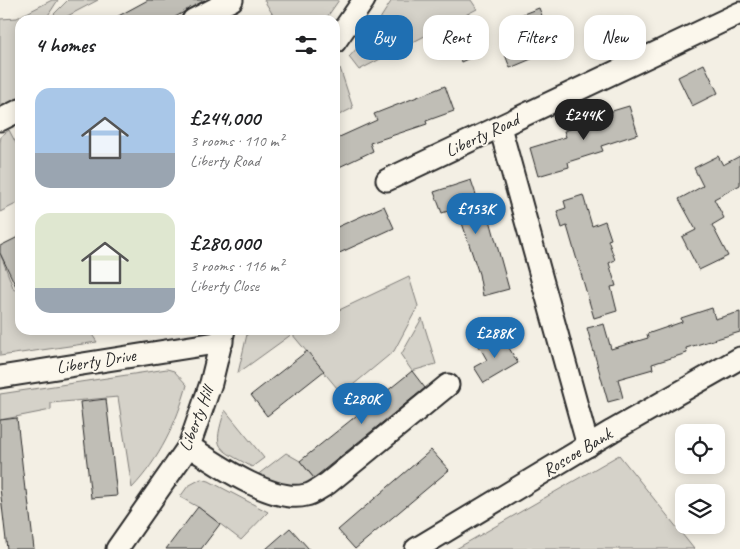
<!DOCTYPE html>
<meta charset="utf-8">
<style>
:root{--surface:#fff;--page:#f6f6f6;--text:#202124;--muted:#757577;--accent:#1f6fb2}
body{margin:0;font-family:Caveat,sans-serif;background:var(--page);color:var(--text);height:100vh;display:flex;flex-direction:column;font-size:19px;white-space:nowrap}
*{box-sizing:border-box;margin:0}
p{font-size:16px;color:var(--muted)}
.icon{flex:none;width:28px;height:28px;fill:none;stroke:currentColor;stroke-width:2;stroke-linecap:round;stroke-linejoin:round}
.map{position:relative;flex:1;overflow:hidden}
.sheet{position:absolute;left:15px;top:15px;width:325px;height:320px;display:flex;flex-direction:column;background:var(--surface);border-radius:15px;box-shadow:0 2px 12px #0003}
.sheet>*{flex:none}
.guide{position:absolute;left:355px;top:15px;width:310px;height:45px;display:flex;gap:10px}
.controls{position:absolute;left:675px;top:424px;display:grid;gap:10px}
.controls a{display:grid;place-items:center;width:50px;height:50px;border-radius:10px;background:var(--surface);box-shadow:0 2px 12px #0003;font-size:25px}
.price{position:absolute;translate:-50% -42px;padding:0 11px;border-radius:18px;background:var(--accent);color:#fff;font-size:16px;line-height:32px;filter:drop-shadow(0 1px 2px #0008)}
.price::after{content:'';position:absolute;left:50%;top:30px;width:15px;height:11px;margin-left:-8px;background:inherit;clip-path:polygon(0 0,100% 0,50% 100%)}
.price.on{background:#222;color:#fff}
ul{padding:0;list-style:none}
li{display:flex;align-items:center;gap:15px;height:125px;padding:0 20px}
li span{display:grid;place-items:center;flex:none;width:140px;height:100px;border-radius:15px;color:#555}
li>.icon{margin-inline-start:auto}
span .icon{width:60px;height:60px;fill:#fffc;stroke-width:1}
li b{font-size:21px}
h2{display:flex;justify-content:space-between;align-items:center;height:60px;padding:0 20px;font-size:21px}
.chip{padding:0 18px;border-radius:15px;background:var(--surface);box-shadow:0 2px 12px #0003;font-size:18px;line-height:45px}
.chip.on{background:var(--accent);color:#fff}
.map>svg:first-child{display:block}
</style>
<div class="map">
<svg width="740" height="549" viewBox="0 0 740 549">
<rect width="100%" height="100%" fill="#f3efe4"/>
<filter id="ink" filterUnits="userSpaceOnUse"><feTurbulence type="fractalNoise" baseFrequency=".02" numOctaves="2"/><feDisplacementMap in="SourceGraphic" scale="10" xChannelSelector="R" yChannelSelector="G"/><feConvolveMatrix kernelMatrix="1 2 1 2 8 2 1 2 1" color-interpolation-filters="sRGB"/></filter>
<g filter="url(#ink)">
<g fill="#d5d2c9" stroke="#807e7a">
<polygon points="52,0 58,0 45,20 20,20 20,98 6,107 0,107 0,19 17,18"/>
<polygon points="68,0 98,0 60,20 48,20"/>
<polygon points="264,0 339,0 325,20 276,20"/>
<polygon points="392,0 471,0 477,9 359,70 349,57 371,33"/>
<polygon points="340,68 353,108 335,117 335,74"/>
<polygon points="9,130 20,151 20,202 0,212 0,143 1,136"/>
<polygon points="0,253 14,290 20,288 20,330 89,330 97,342 0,356"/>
<polygon points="409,277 418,306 394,351 342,394 292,334 238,373 248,330 335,330 335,312"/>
<polygon points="422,318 436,364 412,371 401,355"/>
<path d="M167,369L174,371L187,385C177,422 159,460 132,488L118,397L51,403V410L0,420V394Z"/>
<path d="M225,410L264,458L252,467C217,447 212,451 225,410Z"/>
<path d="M286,453L300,461L316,481C295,492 277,484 256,476Z"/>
<polygon points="619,455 694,549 456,549"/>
<polygon points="201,479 209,481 268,512 241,540 198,507 180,497 188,486"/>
</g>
<g fill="#c0beb6" stroke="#2b2b2b">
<polygon points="148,0 205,0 170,20 111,20"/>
<polygon points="539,8 555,49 510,68 500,41 524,33 518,16"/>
<polygon points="474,20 487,50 461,62 447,31"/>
<polygon points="704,64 718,93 692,106 678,77"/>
<polygon points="445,86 454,111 426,121 427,124 370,143 373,151 335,169 335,139 377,120 374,114"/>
<polygon points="629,106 638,134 601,146 603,151 568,162 569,167 538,176 530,148 566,137 564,131 600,119 599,115"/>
<polygon points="718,156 723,165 740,156 740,185 714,199 724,218 712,225 728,256 699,270 682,237 696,230 679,199 703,186 694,168"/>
<polygon points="471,180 485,221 490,220 509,289 483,296 479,274 457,208 442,213 434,192"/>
<polygon points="583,195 592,226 605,221 611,239 608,240 615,260 609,263 616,286 611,287 617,311 594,318 567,226 562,228 557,211 566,208 564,201"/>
<polygon points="384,206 394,228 335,255 335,228"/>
<polygon points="20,236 20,295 0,253 0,246"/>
<polygon points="712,308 715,319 740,312 740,332 686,348 687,353 652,364 653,369 618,379 623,398 608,402 587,328 604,324 611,349 648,338 647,334 682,322 681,318"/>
<polygon points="500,333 518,363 484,383 474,367 487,360 479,346"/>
<polygon points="307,351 324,371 267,416 251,395"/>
<polygon points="412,371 425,388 314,478 300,461"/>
<polygon points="106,399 117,496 91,498 80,402"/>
<polygon points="17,418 25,490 27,490 34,549 7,549 0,488 0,420"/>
<polygon points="431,450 449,470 355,549 338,530"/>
<polygon points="198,507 220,524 201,549 166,549"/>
<polygon points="290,528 309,549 266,549"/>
</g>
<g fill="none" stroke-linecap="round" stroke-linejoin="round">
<g stroke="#2b2b2b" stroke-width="25">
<g id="minor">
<polyline points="193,20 232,0"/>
<polyline points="335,42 364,0"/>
<polyline points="0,120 20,110"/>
<polyline points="500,127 588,446"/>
<polyline points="387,180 740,13"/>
<polyline points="0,377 222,342"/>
<path d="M189,446C216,464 273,504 306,495C313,494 321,487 327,484L448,385"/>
<polyline points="117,549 189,446 211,383 224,330"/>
<polyline points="416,549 612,431 740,358"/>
</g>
</g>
<use href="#minor" stroke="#fbf7ec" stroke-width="21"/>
</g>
</g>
<g text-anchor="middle" stroke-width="4" stroke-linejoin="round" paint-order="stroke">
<g font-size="18" fill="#2b2b2b" stroke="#fbf7ec">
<text transform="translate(482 135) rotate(-25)" y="6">Liberty Road</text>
<text transform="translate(96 361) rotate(-9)" y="6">Liberty Drive</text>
<text transform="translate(196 419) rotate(-69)" y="6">Liberty Hill</text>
<text transform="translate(577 452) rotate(-31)" y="6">Roscoe Bank</text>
</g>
</g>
</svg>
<div class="controls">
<a><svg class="icon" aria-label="locate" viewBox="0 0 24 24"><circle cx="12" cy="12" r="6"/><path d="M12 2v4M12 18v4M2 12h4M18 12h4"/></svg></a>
<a><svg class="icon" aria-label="layers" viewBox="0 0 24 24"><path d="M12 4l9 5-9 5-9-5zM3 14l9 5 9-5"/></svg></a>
</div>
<b class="price on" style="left:584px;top:141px">£244K</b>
<b class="price" style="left:476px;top:235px">£153K</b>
<b class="price" style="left:495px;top:359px">£288K</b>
<b class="price" style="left:362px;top:425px">£280K</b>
<div class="guide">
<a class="chip on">Buy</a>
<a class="chip">Rent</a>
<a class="chip">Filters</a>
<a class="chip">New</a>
</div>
<section class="sheet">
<h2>4 homes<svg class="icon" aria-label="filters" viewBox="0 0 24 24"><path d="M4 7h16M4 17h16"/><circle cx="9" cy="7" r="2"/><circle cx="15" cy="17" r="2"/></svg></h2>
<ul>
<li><span style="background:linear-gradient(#a9c7e8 65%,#9aa5b1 0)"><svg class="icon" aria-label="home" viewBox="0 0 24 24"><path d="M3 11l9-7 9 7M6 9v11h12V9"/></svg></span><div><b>£244,000</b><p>3 rooms · 110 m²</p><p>Liberty Road</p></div></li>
<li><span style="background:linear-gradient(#dfe7d0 75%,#9aa5b1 0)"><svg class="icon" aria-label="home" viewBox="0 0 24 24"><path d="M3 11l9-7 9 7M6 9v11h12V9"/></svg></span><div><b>£280,000</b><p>3 rooms · 116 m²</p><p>Liberty Close</p></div></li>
</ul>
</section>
</div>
